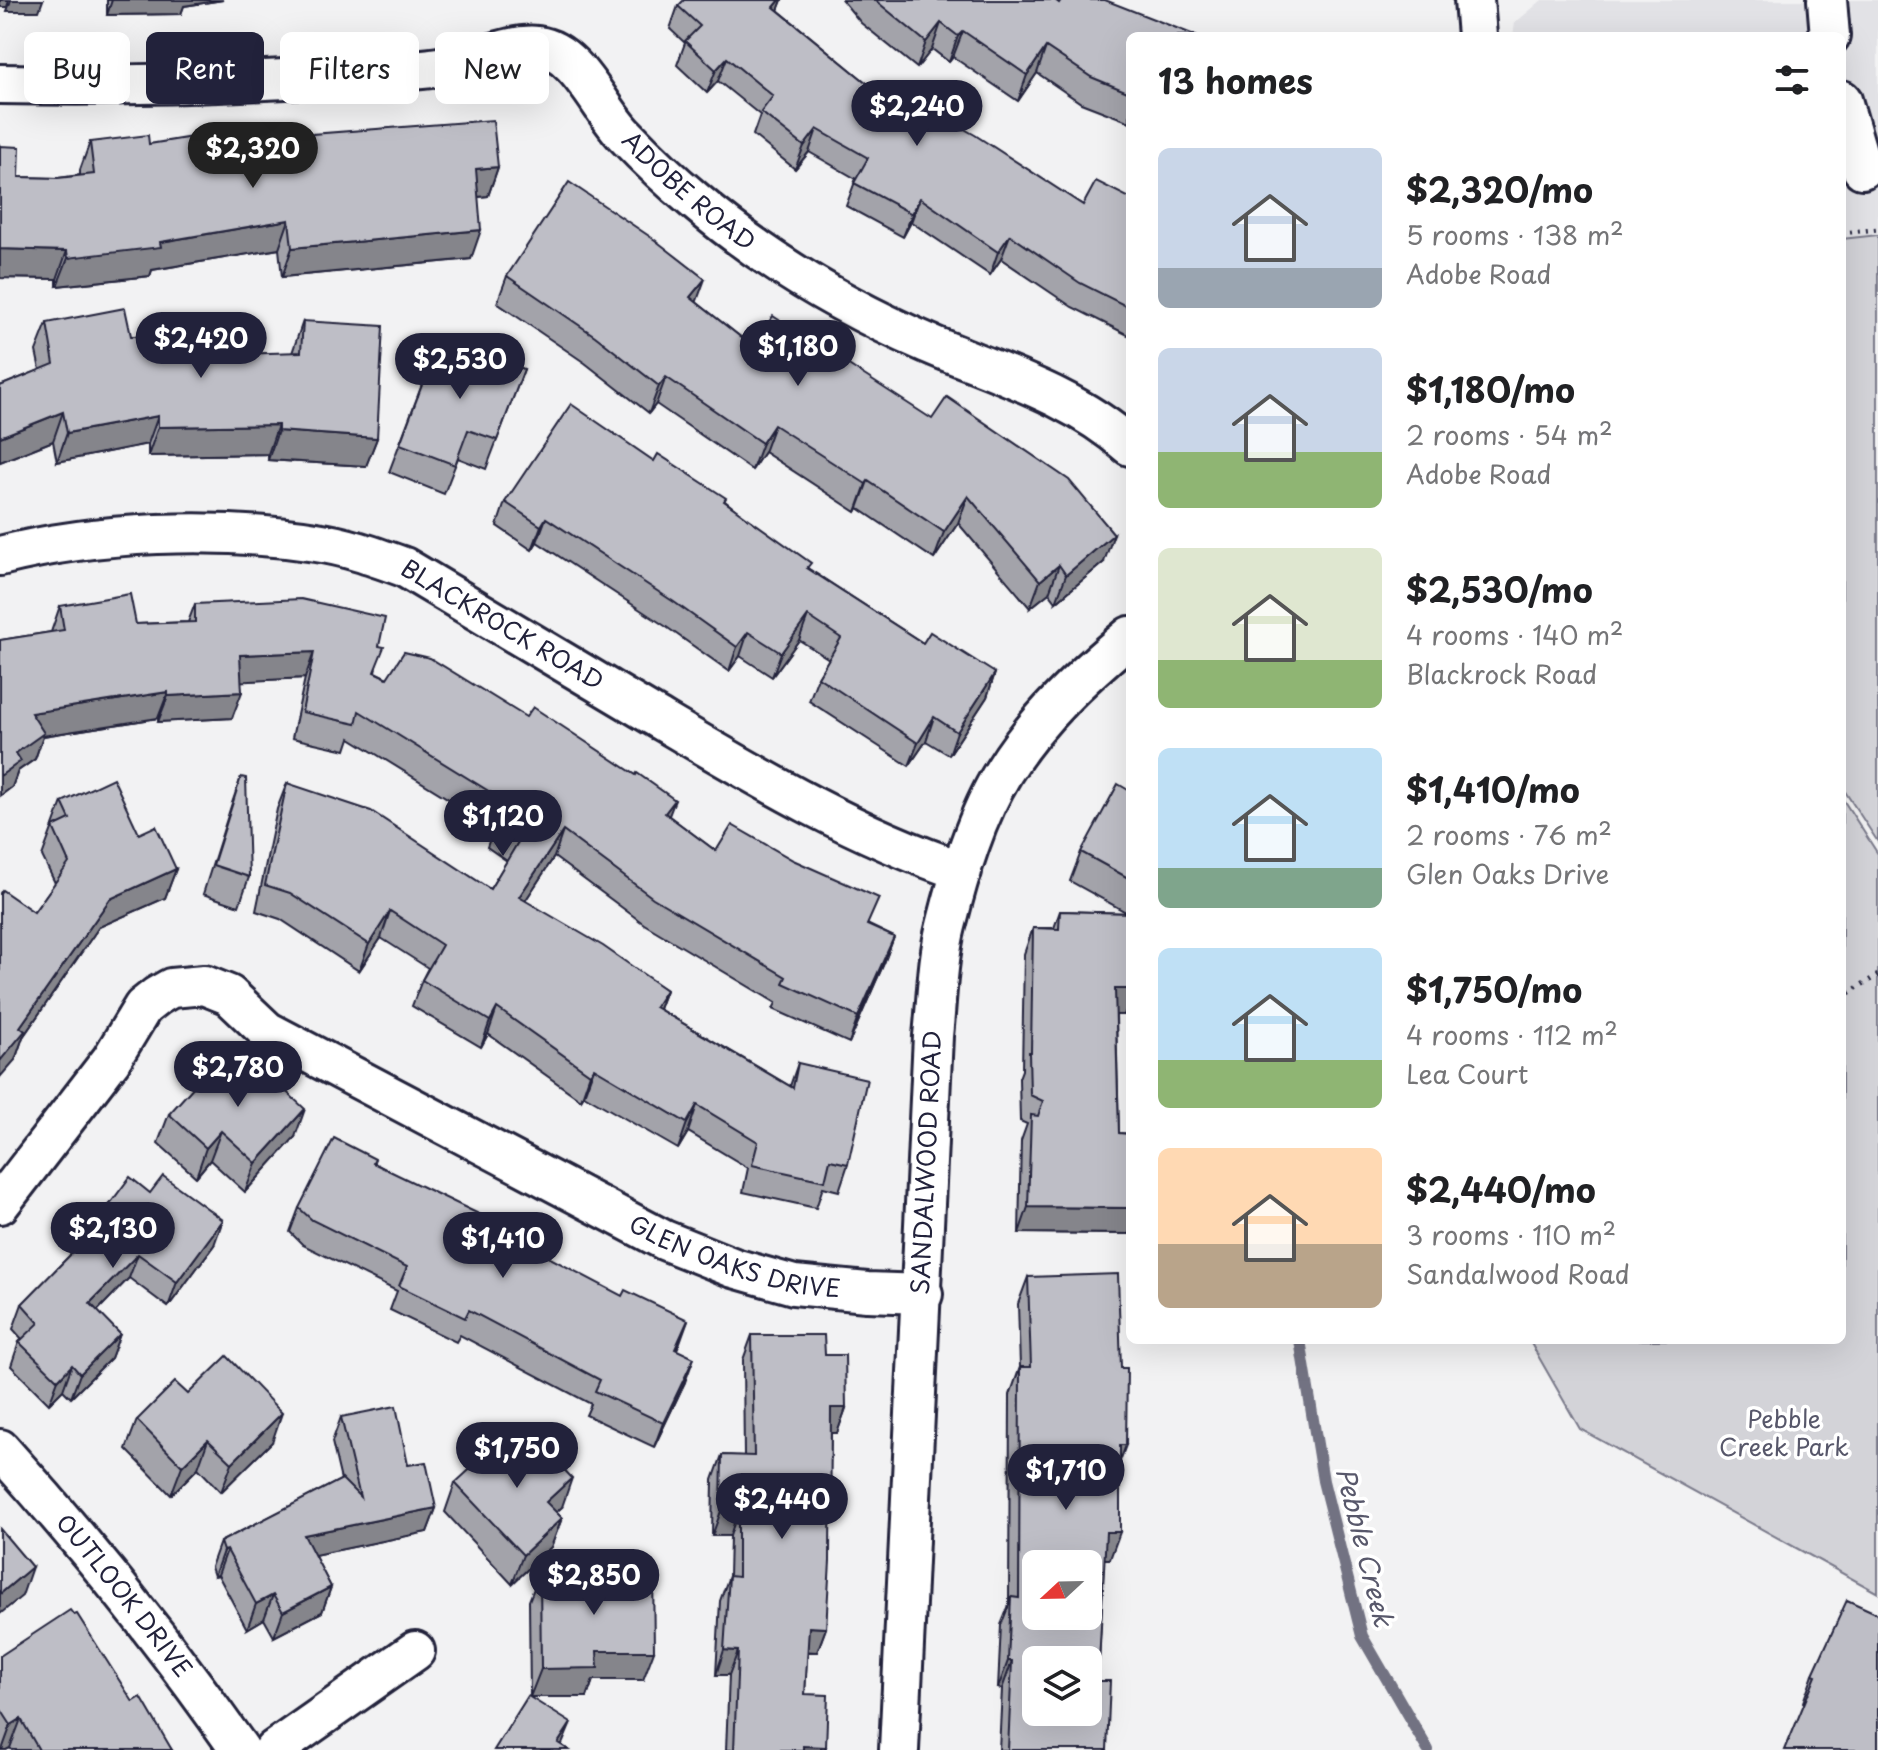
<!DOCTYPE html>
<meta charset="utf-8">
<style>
:root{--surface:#fff;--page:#f6f6f6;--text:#202124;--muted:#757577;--accent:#22223b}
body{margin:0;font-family:"Playpen Sans",sans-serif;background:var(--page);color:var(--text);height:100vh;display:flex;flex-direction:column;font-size:30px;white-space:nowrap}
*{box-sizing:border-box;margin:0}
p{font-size:26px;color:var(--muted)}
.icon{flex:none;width:44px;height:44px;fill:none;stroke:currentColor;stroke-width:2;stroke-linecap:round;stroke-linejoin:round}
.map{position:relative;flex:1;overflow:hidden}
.panel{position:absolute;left:1126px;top:32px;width:720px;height:1312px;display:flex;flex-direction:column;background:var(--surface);border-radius:12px;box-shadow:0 8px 32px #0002}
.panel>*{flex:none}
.guide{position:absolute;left:24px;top:32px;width:760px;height:72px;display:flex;gap:16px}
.needle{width:52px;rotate:248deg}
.tools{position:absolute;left:1022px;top:1550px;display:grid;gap:16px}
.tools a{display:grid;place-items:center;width:80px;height:80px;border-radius:12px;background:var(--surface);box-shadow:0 8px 32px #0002;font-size:40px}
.price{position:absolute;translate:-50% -68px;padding:0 18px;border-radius:28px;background:var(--accent);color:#fff;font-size:26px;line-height:52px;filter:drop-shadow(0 2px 4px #0008)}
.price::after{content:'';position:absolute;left:50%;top:48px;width:24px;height:18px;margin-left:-12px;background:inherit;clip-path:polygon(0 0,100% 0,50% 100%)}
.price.selected{background:#222;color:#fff}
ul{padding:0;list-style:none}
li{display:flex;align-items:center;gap:24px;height:200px;padding:0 32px}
li span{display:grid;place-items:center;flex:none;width:224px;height:160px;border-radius:12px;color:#555}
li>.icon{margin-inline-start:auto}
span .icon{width:96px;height:96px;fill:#fffc;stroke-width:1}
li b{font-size:34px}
h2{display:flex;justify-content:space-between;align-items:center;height:96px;padding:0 32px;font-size:34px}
.tag{padding:0 28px;border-radius:12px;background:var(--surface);box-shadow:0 8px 32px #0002;font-size:28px;line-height:72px}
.tag.selected{background:var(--accent);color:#fff}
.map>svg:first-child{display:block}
</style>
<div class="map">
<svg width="1878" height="1750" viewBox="0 0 1878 1750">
<rect width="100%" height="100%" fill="#f2f2f3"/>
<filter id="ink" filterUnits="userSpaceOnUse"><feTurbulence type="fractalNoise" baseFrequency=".0125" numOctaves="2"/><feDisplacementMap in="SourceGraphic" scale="16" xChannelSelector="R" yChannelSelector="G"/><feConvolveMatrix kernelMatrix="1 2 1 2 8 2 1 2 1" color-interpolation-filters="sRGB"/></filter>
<g filter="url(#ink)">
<polygon fill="#e2e2e6" points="1542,0 1878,0 1878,831 1842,778 1842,36 1513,36 1515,23"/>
<g fill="#d3d3d8" stroke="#7a7a8a" stroke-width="2">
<polygon points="1878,235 1878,842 1842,787 1842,239"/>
<polygon points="1842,798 1878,854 1878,1593 1580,1429 1529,1340 1842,1340"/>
</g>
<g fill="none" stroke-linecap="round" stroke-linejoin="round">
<polyline stroke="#727282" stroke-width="12" points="1300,1340 1323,1481 1362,1636 1428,1750"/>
<g stroke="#22223b" stroke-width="44">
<g id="minor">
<polyline points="1474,0 1477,36"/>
<polyline points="1827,0 1830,36"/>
<path id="s1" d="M0,84C107,86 212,84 318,77C346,75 373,74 401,71C421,69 444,68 464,62C487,56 514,43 538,46C577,51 599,108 625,135C646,157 670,180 694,200C763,259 844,307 927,343C997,373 1072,394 1130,446"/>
<polyline points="1842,100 1862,169"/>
<path id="s2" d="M0,556C98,531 216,527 316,542C346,546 376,557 404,567C487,617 571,666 654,716C754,775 852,834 962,871"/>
<path id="s3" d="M0,1204L111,1060L143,1007L157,996L171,988L204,985L229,995L267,1031L664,1240L734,1268L794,1285L867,1292L923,1294"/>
<path id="s4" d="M0,1449C87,1545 166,1644 240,1750"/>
<polyline points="274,1750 415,1651"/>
<path id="s5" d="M899,1750L933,1036C937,1000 937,961 946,926C959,874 976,816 1004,771C1037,718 1082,676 1130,636"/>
</g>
</g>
<g stroke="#22223b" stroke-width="5" stroke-dasharray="2 6" stroke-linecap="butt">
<polyline points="1842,233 1878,229"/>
<polyline points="1842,997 1878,975"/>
</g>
<use href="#minor" stroke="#fff" stroke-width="38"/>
</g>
<g fill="#a3a3aa" stroke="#22223b" stroke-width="2">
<polygon points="107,0 223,0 184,6 181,14 107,15"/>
<polygon points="782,0 778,10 879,93 1083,205 1130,198 1130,330 1128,335 1072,307 1001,259 990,275 911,222 903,237 846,206 856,179 809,152 795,169 753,135 760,115 718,81 707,93 677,65 685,43 670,29 678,6"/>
<polygon points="842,0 1055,0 1059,3 1130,36 1130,122 1081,103 1037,73 1018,101 953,57 949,62 932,49 917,68 861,23"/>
<polygon points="312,134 498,167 488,196 478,197 471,259 282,277 279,249 152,270 150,276 57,286 57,279 0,278 0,146 19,177 58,178 80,175 80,170 90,142 149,144 242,162 306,151"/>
<polygon points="507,276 696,302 752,346 1104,562 1056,602 1049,593 1030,608 958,523 934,559 858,508 856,512 764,452 752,470 656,404 649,413 585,363 497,303"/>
<polygon points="303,321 377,438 366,466 268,460 268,454 148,456 148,444 57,462 53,441 0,462 0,386 40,370 36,351 47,323 238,354 292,353"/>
<polygon points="440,337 524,369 486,469 458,458 444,494 389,472"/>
<polygon points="654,461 725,501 809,569 923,643 995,673 987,697 949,755 926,741 909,766 809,701 818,677 829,659 799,640 772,677 740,656 729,671 665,626 537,542 532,550 497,526 505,502"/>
<polygon points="195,604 379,646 375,672 669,816 716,851 894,937 884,963 849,1043 773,1009 776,1003 644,924 554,857 525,901 666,990 659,1009 790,1086 798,1063 848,1164 839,1191 823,1187 816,1208 743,1192 748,1168 688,1132 678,1149 584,1095 581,1100 488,1034 481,1047 412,1006 422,980 428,968 381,938 359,971 280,919 256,911 277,809 287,783 490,889 507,861 487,847 494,827 350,738 346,750 292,738 305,678 241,681 232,718 158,722 158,718 43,736 35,759 18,771 12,787 0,796 0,640 51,632 60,606 136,624 188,622"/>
<polygon points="241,777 249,877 239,906 203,894 231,806"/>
<polygon points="1130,791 1130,902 1126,912 1070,881 1081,852"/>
<polygon points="62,802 139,834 176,869 165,898 99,927 23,1037 15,1060 34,912 55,883 42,856"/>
<polygon points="1060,911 1130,913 1130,1000 1124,1015 1116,1015 1119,1133 1130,1134 1130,1231 1129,1234 1019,1233 1021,1141 1027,1124 1020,1121 1019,1078 1022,1070 1024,954 1033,928 1054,928"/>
<polygon points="169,1114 295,1137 245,1192 210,1160 196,1177 158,1143"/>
<polygon points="374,1163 483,1223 677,1350 685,1382 654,1447 586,1415 591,1404 460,1335 456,1342 390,1310 397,1291 303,1245 290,1232 299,1208"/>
<polygon points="214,1245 168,1307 129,1278 97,1311 120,1334 111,1358 71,1398 63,1390 49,1404 11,1366 19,1342 22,1339 13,1329 22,1304 77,1248"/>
<polygon points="1028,1277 1120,1461 1110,1559 1104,1559 1098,1681 1107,1750 999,1750 1002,1689 998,1688 1001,1625 1009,1605 1010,1395 1020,1367 1018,1304"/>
<polygon points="752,1335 825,1355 846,1408 837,1433 831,1433 826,1628 817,1652 807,1652 805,1694 826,1747 825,1750 726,1750 729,1675 716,1675 720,1601 729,1576 730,1536 712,1536 713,1480 722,1455 744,1456 743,1360"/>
<polygon points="188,1394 272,1442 221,1492 198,1468 171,1495 126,1449 137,1420"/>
<polygon points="341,1417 408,1465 436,1508 427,1532 314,1555 331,1587 322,1612 274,1637 264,1619 247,1629 218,1575 214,1576 211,1567 220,1542 341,1480 332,1442"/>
<polygon points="455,1483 562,1507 556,1512 562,1518 551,1547 512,1584 445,1512"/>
<polygon points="540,1573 643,1680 593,1680 587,1697 530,1697 529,1601"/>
<polygon points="1878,1614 1804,1703 1803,1702 1813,1674"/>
<polygon points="0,1656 133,1702 172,1750 12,1750 10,1748 6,1750 0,1750"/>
</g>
<g fill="#85858b" stroke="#22223b" stroke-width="2">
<polygon points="0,0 9,0 7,7 0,7"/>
<polygon points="11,0 43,0 39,11 7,11"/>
<polygon points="112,0 223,0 184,6 181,14 107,15"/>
<polygon points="780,0 782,0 774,21 774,7"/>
<polygon points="941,23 932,49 917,68 926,42"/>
<polygon points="963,31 953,57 949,62 958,36"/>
<polygon points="1046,47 1037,73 1018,101 1027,75"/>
<polygon points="727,58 718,81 707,93 716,70"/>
<polygon points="817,129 809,152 795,169 804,146"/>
<polygon points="498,167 488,196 466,198 476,169"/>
<polygon points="920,198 911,222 903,237 912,214"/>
<polygon points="289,220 279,249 152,270 150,276 57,286 68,258"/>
<polygon points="481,230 471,259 282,277 292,248"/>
<polygon points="1010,235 1001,259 990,275 998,252"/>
<polygon points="0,249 67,251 57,279 0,278"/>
<polygon points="705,279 695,306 690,297"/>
<polygon points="666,377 656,404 649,413 659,386"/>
<polygon points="63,412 53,441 0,462 0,437"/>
<polygon points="158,416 148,444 57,462 67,433"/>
<polygon points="278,425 268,454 148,456 158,427"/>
<polygon points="774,425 764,452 752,470 762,443"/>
<polygon points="278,431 377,438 366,466 268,460"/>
<polygon points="868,481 858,508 856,512 866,484"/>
<polygon points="968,496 958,523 934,559 944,532"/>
<polygon points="546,518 537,542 532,550 541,526"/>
<polygon points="1114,534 1104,562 1056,602 1066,575"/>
<polygon points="1059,565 1049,593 1030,608 1040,581"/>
<polygon points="808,616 799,640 772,677 781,653"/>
<polygon points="748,632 740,656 729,671 737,647"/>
<polygon points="314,652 305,678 231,682 240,655"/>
<polygon points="995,673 987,697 949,755 957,732"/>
<polygon points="168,692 158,718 43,736 35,759 18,771 12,787 0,796 0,776 31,713"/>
<polygon points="242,692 232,718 158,722 168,696"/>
<polygon points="934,717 926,741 909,766 918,743"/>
<polygon points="675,800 665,826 665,813"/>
<polygon points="563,831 554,857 510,924 519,897"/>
<polygon points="176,869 165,898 99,927 23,1037 15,1060 0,1077 0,1061 20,1027 110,899"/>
<polygon points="390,911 381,938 359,971 369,944"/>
<polygon points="894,937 884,963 849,1043 858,1017"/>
<polygon points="1115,989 1130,989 1130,1000 1124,1015 1105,1015"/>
<polygon points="666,990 656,1017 655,1007"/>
<polygon points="497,1008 488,1034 481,1047 490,1021"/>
<polygon points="594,1068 584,1095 581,1100 590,1074"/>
<polygon points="697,1105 688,1132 678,1149 687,1123"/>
<polygon points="305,1109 295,1137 245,1192 256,1163"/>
<polygon points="221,1131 210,1160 196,1177 206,1148"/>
<polygon points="1028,1207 1130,1208 1130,1231 1129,1234 1019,1233"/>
<polygon points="223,1220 214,1245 168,1307 177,1282"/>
<polygon points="138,1254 129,1278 81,1328 90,1303"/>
<polygon points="688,1320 679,1345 666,1374 675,1349"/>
<polygon points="120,1334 111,1358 71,1398 80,1374"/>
<polygon points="694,1358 685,1382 654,1447 663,1423"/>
<polygon points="72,1365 63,1390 49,1404 58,1380"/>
<polygon points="831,1408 846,1408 837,1433 822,1433"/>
<polygon points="282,1413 272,1442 221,1492 232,1463"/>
<polygon points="208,1440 198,1468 171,1495 182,1466"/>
<polygon points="1120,1445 1126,1445 1116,1472"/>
<polygon points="572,1478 562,1507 536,1531 546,1502"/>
<polygon points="436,1508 427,1532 295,1559 304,1535"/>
<polygon points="721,1511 738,1511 730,1536 712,1536"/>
<polygon points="562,1518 551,1547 512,1584 523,1555"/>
<polygon points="1106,1532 1120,1532 1110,1559 1096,1559"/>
<polygon points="227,1550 218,1575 214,1576 223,1551"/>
<polygon points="32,1567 22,1596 0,1614 0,1594"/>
<polygon points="331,1587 322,1612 274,1637 283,1612"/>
<polygon points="273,1595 264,1619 247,1629 256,1604"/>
<polygon points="809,1627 826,1628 817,1652 800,1651"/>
<polygon points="724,1650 738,1651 729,1675 716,1675"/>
<polygon points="597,1651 654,1651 643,1680 593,1680 587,1697 530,1697 541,1669"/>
<polygon points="1008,1661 1012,1661 1002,1689 998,1688"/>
<polygon points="21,1719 10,1748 6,1750 2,1750 11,1725"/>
<polygon points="571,1723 563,1742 559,1750 558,1743"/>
<polygon points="803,1746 826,1747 825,1750 802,1750"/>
</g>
<g fill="#bebec6" stroke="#22223b" stroke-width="2" fill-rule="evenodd">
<polygon points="684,0 780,0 774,7 879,93 884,84 975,135 1083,205 1096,181 1130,198 1130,308 1080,283 1010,235 998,252 920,198 912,214 854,183 868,158 817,129 804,146 761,112 773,96 727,58 716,70 685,41 700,26 678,6"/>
<polygon points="875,0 1055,0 1059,3 1061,0 1105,0 1197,36 1130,36 1130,93 1091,77 1046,47 1027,75 963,31 958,36 941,23 926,42"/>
<polygon points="493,120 498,167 476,169 481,230 292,248 289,220 160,242 161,247 68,258 67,251 0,249 0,146 20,147 19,177 58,178 94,174 90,142 148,135 149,144 236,130 242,162 314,150 312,134"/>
<polygon points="569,182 655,240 705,279 690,297 752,346 773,316 932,419 947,397 1069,480 1114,534 1066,575 1059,565 1040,581 968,496 944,532 868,481 866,484 774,425 762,443 666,377 659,386 595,336 507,276"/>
<polygon points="125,308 131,336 237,335 238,354 301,352 303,321 383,326 377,438 278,431 278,425 158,427 158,416 67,433 63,412 0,437 0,386 54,364 47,323"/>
<polygon points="440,337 524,369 497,440 468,430 455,465 400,444"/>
<polygon points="571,404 654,461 658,454 726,498 724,501 811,563 807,568 923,643 930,632 995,673 957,732 934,717 918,743 818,677 841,638 808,616 781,653 748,632 737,647 674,602 546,518 541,526 505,502"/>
<polygon points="130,594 136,624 195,622 195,604 301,599 385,618 379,646 384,647 374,672 387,678 404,652 430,658 526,717 533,707 636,775 637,773 675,800 665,813 716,851 732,825 793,860 879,898 867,925 894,937 858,1017 783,983 786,977 653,898 563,831 519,897 603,946 666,990 655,1007 793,1088 798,1063 867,1079 848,1164 830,1160 825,1181 752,1165 758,1142 697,1105 687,1123 594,1068 590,1074 497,1008 490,1021 422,980 442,945 390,911 369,944 290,893 265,885 287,783 371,811 490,889 521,837 497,821 508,803 359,711 356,724 302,712 314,652 240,655 242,692 168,696 168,692 31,713 44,733 16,753 21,761 0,776 0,640 64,630 60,606"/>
<polygon points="241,777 246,778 249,877 213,865"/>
<polygon points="113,778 139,834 156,826 176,869 110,899 20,1027 25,1031 0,1061 0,893 2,890 34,912 69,863 53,827 70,819 62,802"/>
<polygon points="1118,784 1130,791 1130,879 1081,852"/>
<polygon points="1060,911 1130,913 1130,989 1115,989 1119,1133 1130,1134 1130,1208 1028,1207 1031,1115 1038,1116 1043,1101 1030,1095 1029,1052 1031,1052 1033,928 1059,929"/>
<polygon points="250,1058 305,1109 256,1163 221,1131 206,1148 169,1114 214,1064 230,1079"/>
<polygon points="334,1138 375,1159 373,1163 485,1217 482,1222 622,1296 625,1290 688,1320 675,1349 694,1358 663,1423 595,1391 600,1380 469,1310 465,1318 399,1286 407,1267 312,1220 299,1208"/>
<polygon points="163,1176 223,1220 177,1282 138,1254 90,1303 120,1334 80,1374 72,1365 58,1380 19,1342 39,1323 22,1304 77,1248 130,1177 150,1193"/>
<path d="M1118,1274L1121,1368H1127L1126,1445H1120V1532H1106L1098,1681H1110L1107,1750H1008L1012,1661H1008L1011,1597L1019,1598L1020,1367H1031L1028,1277ZM1036,1564H1088V1616H1036ZM1036,1660H1088V1712H1036Z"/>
<polygon points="752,1335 824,1335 825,1355 845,1355 846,1408 831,1408 830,1561 826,1628 809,1627 805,1694 828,1695 826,1747 803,1746 803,1750 734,1750 738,1651 724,1650 729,1576 738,1577 738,1511 721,1511 722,1455 754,1456"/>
<polygon points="227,1356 282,1413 232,1463 208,1440 182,1466 137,1420 175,1382 188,1394"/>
<polygon points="396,1406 408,1465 426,1462 436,1508 304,1535 331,1587 283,1612 273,1595 256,1604 227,1550 223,1551 220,1542 342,1479 360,1497 341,1417"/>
<polygon points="528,1431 572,1478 546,1502 562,1518 523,1555 455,1483 505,1437 513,1445"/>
<polygon points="0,1529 32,1567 0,1594"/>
<polygon points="653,1572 654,1651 597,1651 598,1668 541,1669 540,1573"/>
<polygon points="1847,1600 1878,1614 1878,1750 1785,1750 1816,1675 1813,1674"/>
<polygon points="70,1610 74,1615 77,1614 133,1702 141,1697 172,1750 39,1750 21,1719 11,1725 0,1708 0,1656"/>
<polygon points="528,1696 571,1723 558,1743 569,1750 494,1750"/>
</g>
</g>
<g text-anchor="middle" stroke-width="7" stroke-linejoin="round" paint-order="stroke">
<g font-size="24" fill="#22223b" stroke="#fff">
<text dy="8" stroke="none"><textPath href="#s1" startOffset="754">ADOBE ROAD</textPath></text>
<text dy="8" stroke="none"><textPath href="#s2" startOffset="524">BLACKROCK ROAD</textPath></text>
<text dy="8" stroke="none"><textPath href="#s5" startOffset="588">SANDALWOOD ROAD</textPath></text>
<text dy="8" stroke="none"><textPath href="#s3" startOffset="912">GLEN OAKS DRIVE</textPath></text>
<text dy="8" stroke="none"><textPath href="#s4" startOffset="192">OUTLOOK DRIVE</textPath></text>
</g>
<g font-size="24" fill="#57576a" stroke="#fff">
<text x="1784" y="1428">Pebble<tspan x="1784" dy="28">Creek Park</tspan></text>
</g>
<g font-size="26" font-style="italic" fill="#58586b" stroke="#fff">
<text transform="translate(1364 1547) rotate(76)" y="9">Pebble Creek</text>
</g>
</g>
</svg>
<div class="tools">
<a><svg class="needle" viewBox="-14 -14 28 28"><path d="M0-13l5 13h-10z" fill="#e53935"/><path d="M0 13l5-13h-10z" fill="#757577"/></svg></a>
<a><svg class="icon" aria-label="layers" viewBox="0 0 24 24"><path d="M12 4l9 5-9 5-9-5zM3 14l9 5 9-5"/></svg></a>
</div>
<b class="price" style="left:917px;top:148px">$2,240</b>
<b class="price selected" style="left:253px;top:190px">$2,320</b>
<b class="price" style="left:201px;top:380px">$2,420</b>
<b class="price" style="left:798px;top:388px">$1,180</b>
<b class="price" style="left:460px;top:401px">$2,530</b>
<b class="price" style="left:503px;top:858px">$1,120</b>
<b class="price" style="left:238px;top:1109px">$2,780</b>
<b class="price" style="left:113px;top:1270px">$2,130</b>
<b class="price" style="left:503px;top:1280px">$1,410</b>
<b class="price" style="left:517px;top:1490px">$1,750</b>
<b class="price" style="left:1066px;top:1512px">$1,710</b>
<b class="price" style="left:782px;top:1541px">$2,440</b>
<b class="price" style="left:594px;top:1617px">$2,850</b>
<div class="guide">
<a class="tag">Buy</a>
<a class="tag selected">Rent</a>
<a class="tag">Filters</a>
<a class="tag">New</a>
</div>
<section class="panel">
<h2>13 homes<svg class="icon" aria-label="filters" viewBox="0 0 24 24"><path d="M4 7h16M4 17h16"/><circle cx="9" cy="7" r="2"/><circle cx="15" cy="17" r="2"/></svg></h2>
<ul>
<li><span style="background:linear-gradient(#c9d6e8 75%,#9aa5b1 0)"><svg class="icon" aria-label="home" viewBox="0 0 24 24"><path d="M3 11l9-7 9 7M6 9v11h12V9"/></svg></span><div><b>$2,320/mo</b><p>5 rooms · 138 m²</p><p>Adobe Road</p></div></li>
<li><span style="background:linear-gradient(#c9d6e8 65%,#8fb573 0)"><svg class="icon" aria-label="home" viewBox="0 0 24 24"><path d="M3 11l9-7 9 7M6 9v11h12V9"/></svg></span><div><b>$1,180/mo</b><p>2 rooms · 54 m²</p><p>Adobe Road</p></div></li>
<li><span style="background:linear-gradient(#dfe7d0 70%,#8fb573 0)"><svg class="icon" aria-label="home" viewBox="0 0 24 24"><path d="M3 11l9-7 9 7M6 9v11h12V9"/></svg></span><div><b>$2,530/mo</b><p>4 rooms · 140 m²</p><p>Blackrock Road</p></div></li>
<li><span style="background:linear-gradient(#bfe0f5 75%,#7fa58c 0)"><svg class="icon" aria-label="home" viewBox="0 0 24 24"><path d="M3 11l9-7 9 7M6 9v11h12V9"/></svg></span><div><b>$1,410/mo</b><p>2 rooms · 76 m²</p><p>Glen Oaks Drive</p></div></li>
<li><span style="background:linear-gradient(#bfe0f5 70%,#8fb573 0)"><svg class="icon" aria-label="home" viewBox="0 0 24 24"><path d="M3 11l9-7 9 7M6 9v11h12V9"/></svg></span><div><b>$1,750/mo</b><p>4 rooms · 112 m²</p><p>Lea Court</p></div></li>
<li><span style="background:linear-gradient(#ffd9b3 60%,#b9a48a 0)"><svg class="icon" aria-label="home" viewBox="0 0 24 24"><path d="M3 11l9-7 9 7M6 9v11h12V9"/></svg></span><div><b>$2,440/mo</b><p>3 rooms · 110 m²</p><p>Sandalwood Road</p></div></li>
</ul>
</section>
</div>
